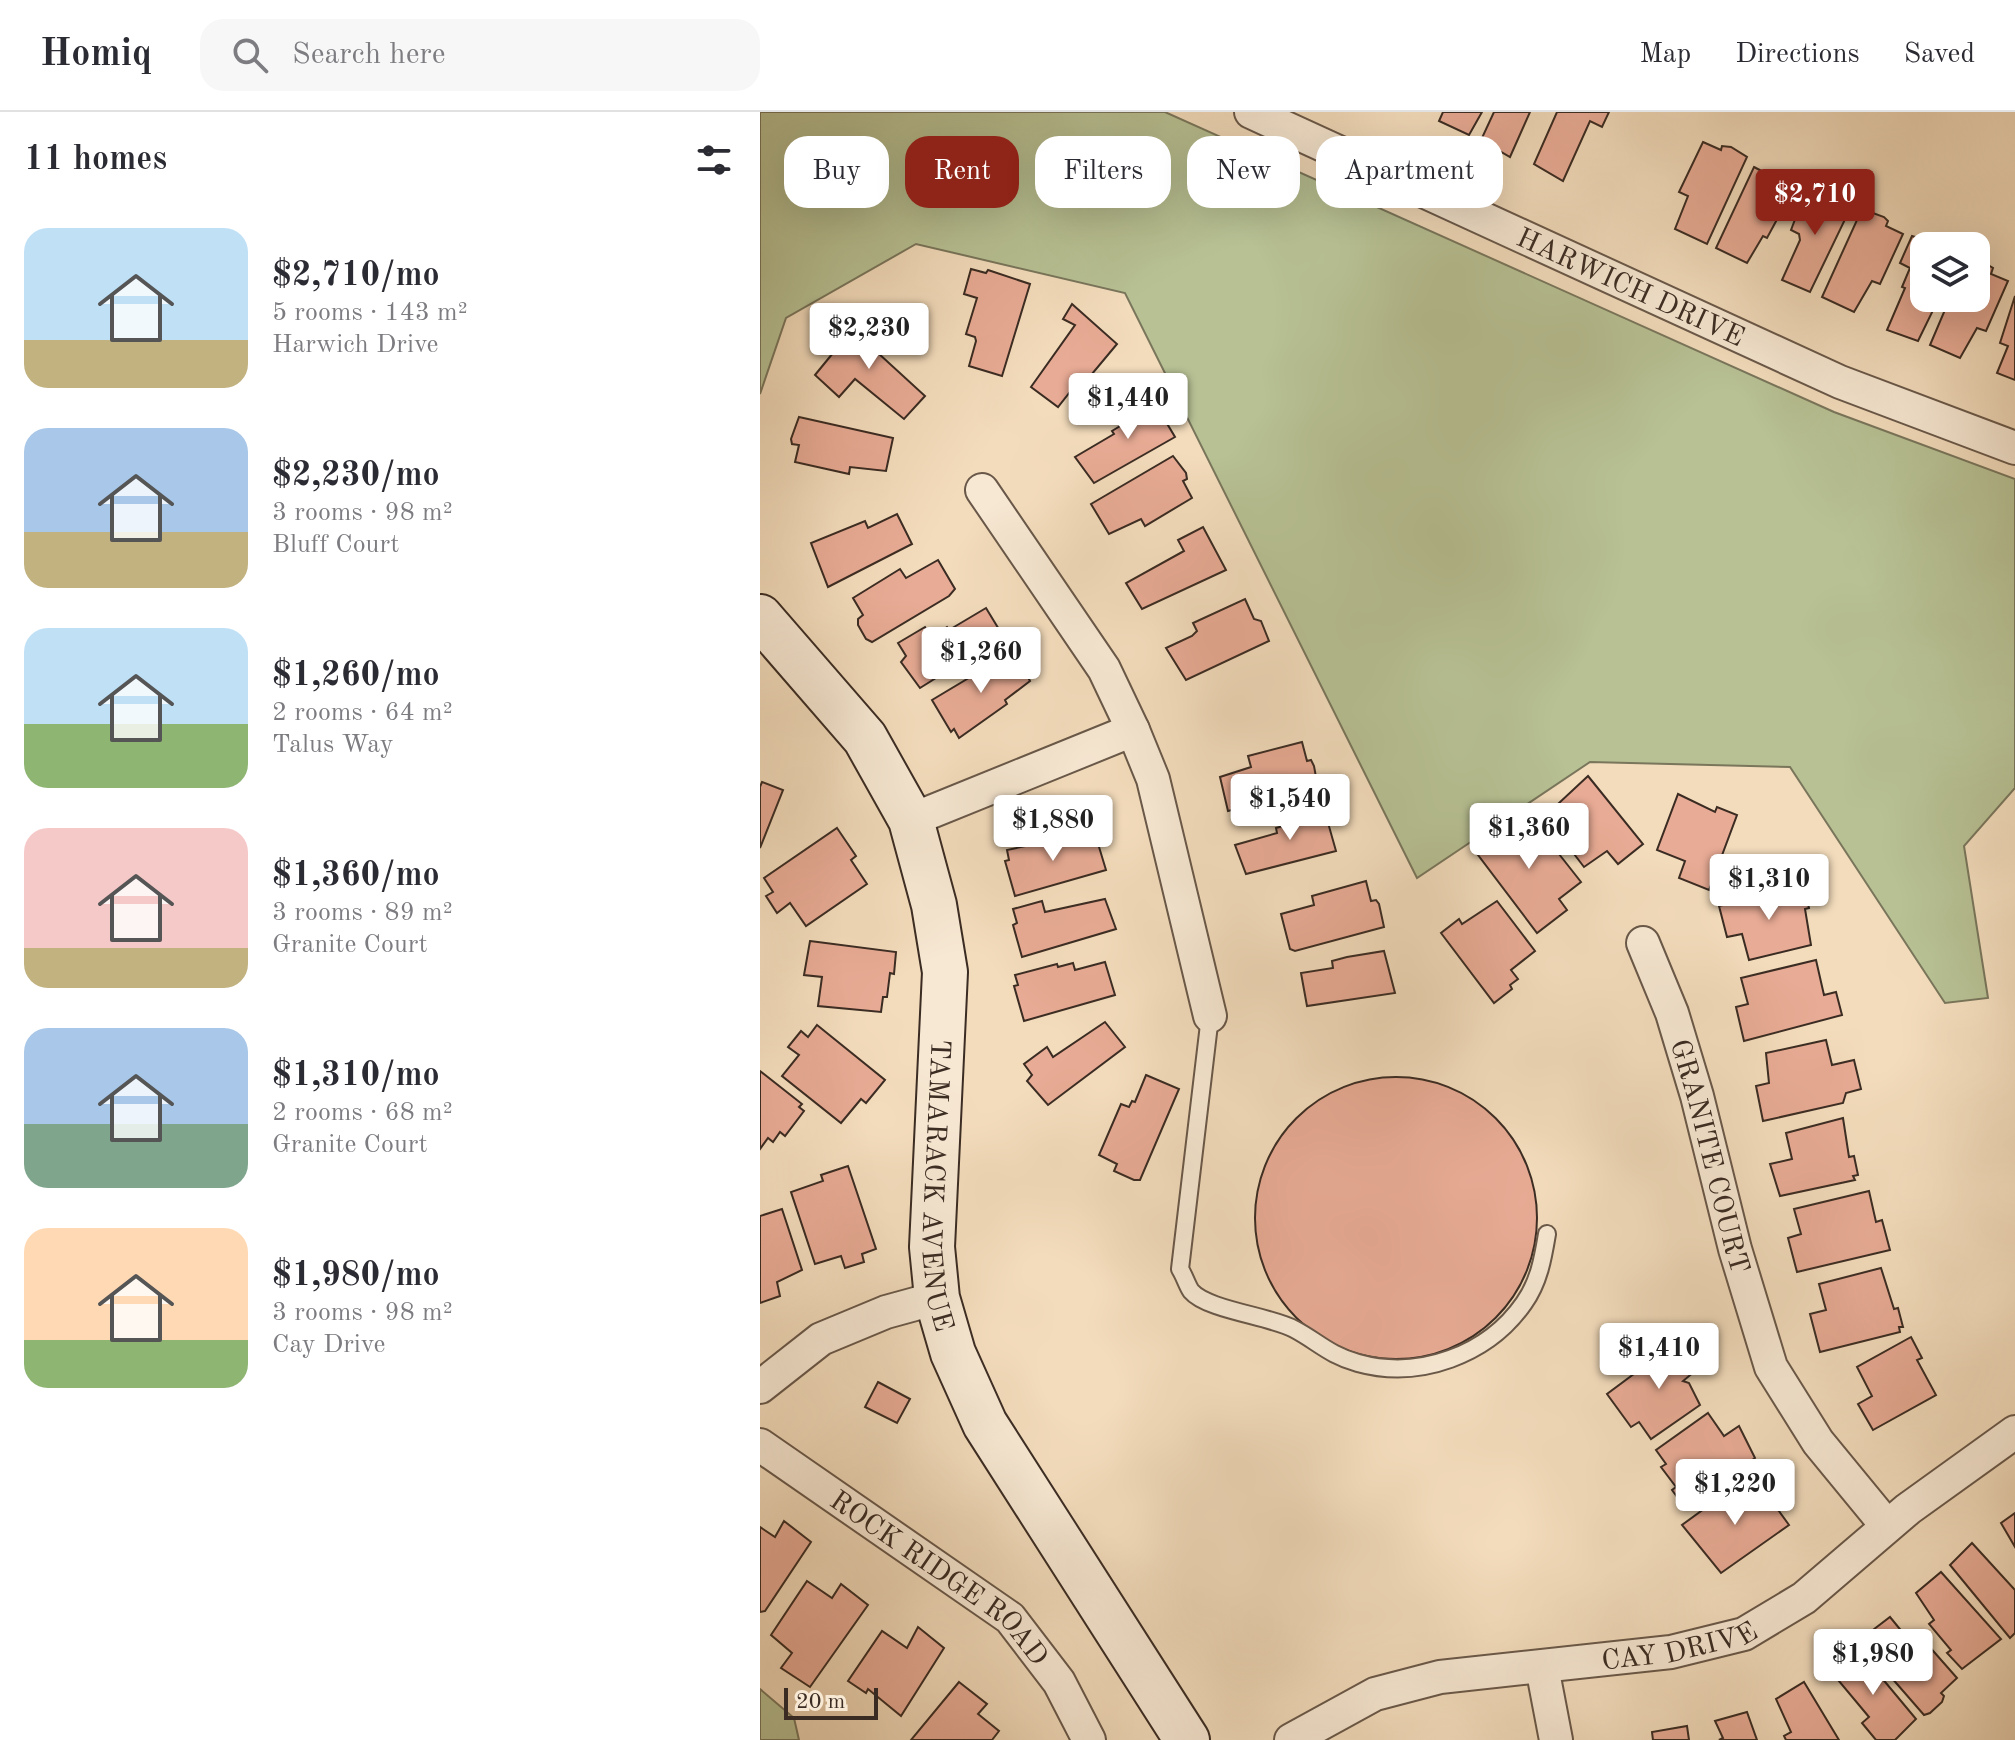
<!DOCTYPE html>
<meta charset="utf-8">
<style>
:root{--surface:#fff;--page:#f7f7f7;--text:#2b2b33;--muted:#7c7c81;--line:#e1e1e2;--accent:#8f2418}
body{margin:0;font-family:"Old Standard TT",serif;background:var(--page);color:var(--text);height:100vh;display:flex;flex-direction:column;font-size:30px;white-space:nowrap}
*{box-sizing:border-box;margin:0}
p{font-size:26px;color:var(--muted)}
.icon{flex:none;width:44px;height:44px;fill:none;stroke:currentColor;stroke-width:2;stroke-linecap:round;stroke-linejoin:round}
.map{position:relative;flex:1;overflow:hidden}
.sheet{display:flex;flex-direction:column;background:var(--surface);width:760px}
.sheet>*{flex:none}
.guide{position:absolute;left:24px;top:24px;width:760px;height:72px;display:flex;gap:16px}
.tools{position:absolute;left:1150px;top:120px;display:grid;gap:16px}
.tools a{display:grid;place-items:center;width:80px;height:80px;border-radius:16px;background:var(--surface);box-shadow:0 8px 32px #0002;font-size:40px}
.scale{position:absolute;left:24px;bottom:20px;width:94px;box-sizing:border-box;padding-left:8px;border:4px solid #3b2c23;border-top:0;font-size:22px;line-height:28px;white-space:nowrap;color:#3b2c23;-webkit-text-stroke:6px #f7e8d3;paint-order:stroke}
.price{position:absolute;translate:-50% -68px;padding:0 18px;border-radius:8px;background:#fff;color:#222;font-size:26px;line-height:52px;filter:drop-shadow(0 2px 4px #0008)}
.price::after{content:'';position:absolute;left:50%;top:48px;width:24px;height:18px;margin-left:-12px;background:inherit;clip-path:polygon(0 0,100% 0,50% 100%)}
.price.active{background:var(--accent);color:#fff}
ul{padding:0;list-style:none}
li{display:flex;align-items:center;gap:24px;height:200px;padding:0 24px}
li span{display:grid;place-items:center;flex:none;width:224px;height:160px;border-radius:24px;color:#555}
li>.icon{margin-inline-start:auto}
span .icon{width:96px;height:96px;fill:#fffc;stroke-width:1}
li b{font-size:34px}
h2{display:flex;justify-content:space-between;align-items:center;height:96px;padding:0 24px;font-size:34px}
.tag{padding:0 28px;border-radius:24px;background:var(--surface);box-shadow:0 8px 32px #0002;font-size:28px;line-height:72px}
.tag.active{background:var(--accent);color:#fff}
header{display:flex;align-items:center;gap:48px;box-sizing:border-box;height:112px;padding:0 40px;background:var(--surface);border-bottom:2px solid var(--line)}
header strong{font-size:38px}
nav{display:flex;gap:44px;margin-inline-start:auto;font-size:28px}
.search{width:560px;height:72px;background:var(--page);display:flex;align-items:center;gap:20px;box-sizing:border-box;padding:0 28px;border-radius:24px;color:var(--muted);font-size:30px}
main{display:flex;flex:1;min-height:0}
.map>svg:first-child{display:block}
</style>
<header>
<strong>Homiq</strong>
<div class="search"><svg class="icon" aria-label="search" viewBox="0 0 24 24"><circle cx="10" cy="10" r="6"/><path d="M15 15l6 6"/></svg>Search here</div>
<nav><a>Map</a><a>Directions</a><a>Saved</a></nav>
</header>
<main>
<section class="sheet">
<h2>11 homes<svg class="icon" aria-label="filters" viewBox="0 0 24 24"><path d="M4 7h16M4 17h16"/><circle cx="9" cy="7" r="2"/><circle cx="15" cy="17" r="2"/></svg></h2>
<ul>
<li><span style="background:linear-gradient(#bfe0f5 70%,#c2b280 0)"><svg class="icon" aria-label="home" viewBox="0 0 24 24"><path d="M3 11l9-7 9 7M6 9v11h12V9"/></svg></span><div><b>$2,710/mo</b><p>5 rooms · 143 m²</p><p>Harwich Drive</p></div></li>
<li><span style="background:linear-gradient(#a9c7e8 65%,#c2b280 0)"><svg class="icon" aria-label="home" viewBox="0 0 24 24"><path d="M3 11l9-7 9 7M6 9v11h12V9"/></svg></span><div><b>$2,230/mo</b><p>3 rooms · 98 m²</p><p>Bluff Court</p></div></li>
<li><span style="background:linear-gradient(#bfe0f5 60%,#8fb573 0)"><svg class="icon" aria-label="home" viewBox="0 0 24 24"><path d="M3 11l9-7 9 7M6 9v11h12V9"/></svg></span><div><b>$1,260/mo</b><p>2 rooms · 64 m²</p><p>Talus Way</p></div></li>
<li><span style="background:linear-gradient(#f6c9c9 75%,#c2b280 0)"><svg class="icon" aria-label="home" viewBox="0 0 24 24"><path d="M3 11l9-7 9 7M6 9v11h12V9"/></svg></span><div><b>$1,360/mo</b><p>3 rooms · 89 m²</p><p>Granite Court</p></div></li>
<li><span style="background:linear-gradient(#a9c7e8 60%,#7fa58c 0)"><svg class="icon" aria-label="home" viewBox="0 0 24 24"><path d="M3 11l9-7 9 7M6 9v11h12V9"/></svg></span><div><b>$1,310/mo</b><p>2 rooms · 68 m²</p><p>Granite Court</p></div></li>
<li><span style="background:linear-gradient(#ffd9b3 70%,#8fb573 0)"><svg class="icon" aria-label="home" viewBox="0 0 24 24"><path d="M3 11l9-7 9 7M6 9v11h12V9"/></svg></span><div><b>$1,980/mo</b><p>3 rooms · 98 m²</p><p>Cay Drive</p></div></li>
</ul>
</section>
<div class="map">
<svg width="1255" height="1628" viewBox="0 0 1255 1628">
<rect width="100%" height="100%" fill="#f3dcbc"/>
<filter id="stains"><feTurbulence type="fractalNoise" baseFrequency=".0025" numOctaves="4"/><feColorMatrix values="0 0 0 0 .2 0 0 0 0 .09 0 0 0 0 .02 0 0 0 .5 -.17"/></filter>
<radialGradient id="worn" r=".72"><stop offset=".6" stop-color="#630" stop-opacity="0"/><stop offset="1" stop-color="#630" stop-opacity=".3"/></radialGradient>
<g fill="#b7c194" stroke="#79765c" stroke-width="2">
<polygon points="0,0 405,0 1074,300 1255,367 1255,676 1204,734 1228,886 1185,891 1030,655 830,650 657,766 365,181 156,132 26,206 0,282"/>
<polygon points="0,1577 34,1606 39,1628 0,1628"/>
</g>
<g fill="#e8ab95" stroke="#3b2c23" stroke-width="2">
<polygon points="683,0 722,0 709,23 679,9"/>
<polygon points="734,0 770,0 750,45 721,28"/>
<polygon points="797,0 849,0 842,15 830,9 803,69 774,52"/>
<polygon points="943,30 961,38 962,34 971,35 987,45 947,132 915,117 928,84 919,80"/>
<polygon points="994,55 1034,76 1007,126 1003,124 987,151 956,136"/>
<polygon points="1047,76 1062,83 1064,80 1091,95 1050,180 1022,168 1040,128 1039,122 1031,118"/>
<polygon points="1102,97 1124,105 1128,109 1126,114 1143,122 1120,172 1112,169 1094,200 1062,185"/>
<polygon points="1152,124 1185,134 1164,134 1164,186 1179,186 1158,229 1127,218 1145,176 1142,175 1150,156 1140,151"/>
<polygon points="1216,146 1233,156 1231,162 1248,169 1226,219 1217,216 1200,246 1170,233 1190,186 1216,186"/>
<polygon points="211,157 226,161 228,158 270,172 242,264 209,254 216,229 215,225 206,222 217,186 204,182"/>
<polygon points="1255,184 1255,268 1237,261 1248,234 1240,231"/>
<polygon points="312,192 357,232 322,274 317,271 298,295 271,275 315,213 303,207"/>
<polygon points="106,209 129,230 118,241 165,284 144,307 95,267 79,285 55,263 91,219 95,222"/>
<polygon points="390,283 415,325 334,371 315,345 354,322 352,319 370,308 365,299"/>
<polygon points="39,305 133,326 126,359 90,355 89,362 35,350 39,333 32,332 31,327"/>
<polygon points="413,344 426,361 427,367 423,369 432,386 385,414 381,407 349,422 331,392"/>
<polygon points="137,402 152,432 68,475 51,431 105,409 108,416"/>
<polygon points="443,415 466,458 382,497 366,471 424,439 418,428"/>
<polygon points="178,448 195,477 189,484 112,530 106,527 98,513 98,507 103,503 93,486 140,457 146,466"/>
<polygon points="485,487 494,507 501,509 509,529 426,568 406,536 432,524 437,519 433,511"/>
<polygon points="226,496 243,524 160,576 141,550 146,544 138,531 165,515 171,525 187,515 189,518"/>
<polygon points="254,539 270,569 245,588 247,592 199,626 194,617 191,620 172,588"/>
<polygon points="542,630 547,649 551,648 554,654 558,676 468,699 460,665 491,655 488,644"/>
<polygon points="828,664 883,732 858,752 847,739 824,755 785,704"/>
<polygon points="2,670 23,678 0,736 0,675"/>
<polygon points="918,682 955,700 957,695 977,703 949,778 919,766 925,749 897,738"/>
<polygon points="563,693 576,739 486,762 475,733 517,721 516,716 537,710 534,700"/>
<polygon points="753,704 762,717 773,709 821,770 799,787 807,798 777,821 712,735 736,721"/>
<polygon points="77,716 96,744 91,748 107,772 46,814 30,791 17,801 6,784 13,780 4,766"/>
<polygon points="318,723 320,730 336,725 346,758 255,784 245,749 249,748 247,738"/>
<polygon points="606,769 611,789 616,788 619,792 624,815 535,839 530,837 521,802 554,793 552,784"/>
<polygon points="1039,774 1044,776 1049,796 1045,797 1051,833 989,848 982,822 967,825 959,794"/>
<polygon points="345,787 356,817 262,845 253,813 257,811 253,797 282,789 285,800"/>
<polygon points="737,789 775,839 751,858 758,867 750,873 752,877 734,891 681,821 699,807 702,812"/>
<polygon points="50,829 136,840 134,862 130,861 127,885 123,885 121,900 58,894 62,865 44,863"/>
<polygon points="624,839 635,881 547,894 541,861 573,856 572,849 587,845"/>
<polygon points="1056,848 1064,883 1076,880 1082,903 984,929 976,895 988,892 981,866"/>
<polygon points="345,850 355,883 264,909 254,874 258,873 255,863 297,852 298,855 313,851 315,858"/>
<polygon points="345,910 365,935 288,993 267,969 272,963 264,952 287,935 293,945"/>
<polygon points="57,913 125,968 106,991 101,987 81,1011 22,964 39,943 28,935 41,919 48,925"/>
<polygon points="1066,928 1072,953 1094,948 1101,977 1086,981 1083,991 1003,1009 996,974 1009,971 1006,941"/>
<polygon points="0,959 42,992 39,995 44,999 25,1024 20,1020 13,1030 8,1026 0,1037"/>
<polygon points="386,963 419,977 380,1068 374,1068 354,1059 357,1052 339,1043 361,992 369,995 372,989 375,990"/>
<circle cx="636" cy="1106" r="141"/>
<polygon points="1083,1006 1089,1045 1094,1044 1098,1063 1093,1064 1095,1068 1020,1084 1010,1052 1032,1047 1026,1021"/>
<polygon points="88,1054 116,1137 102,1142 104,1150 85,1156 81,1144 55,1152 31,1080 63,1069 61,1063"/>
<polygon points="1109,1079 1116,1110 1122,1108 1130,1138 1037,1160 1028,1126 1041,1122 1034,1097"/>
<polygon points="22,1097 42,1158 17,1170 20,1184 0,1191 0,1104"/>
<polygon points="1121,1156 1134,1197 1138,1196 1143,1215 1139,1215 1140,1220 1060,1240 1050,1202 1066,1198 1059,1172"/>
<polygon points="1151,1225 1162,1246 1157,1248 1176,1283 1113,1318 1098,1292 1112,1284 1097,1255"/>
<polygon points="921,1227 941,1254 923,1269 929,1271 940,1293 891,1327 879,1310 871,1315 847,1282"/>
<polygon points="118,1270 150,1287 137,1311 105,1295"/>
<polygon points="948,1301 964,1324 979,1314 995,1346 929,1393 923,1393 912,1378 916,1375 901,1355 906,1352 896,1338"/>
<polygon points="981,1370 997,1392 1008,1384 1029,1413 961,1461 922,1413"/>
<polygon points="1255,1401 1255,1435 1241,1411"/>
<polygon points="24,1409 51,1430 5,1499 0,1500 0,1415 15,1425"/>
<polygon points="1212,1431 1255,1478 1255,1521 1250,1526 1190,1453"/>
<polygon points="1181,1460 1241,1527 1202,1557 1187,1541 1191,1538 1169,1512 1174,1508 1156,1481"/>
<polygon points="47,1469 72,1486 81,1472 108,1493 50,1575 21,1556 32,1541 11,1523"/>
<polygon points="1130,1505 1152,1532 1160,1524 1197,1566 1181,1581 1184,1584 1182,1590 1170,1601 1164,1603 1103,1533 1105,1524"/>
<polygon points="158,1515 184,1536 141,1604 108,1577 106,1581 88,1569 122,1519 147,1536"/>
<polygon points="1096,1535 1156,1607 1135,1628 1116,1628 1102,1611 1109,1605 1068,1556"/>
<polygon points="199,1570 227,1592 218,1602 239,1619 232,1628 151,1628"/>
<polygon points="1044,1570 1079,1628 1026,1628 1024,1624 1031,1620 1016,1587"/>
<polygon points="987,1600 997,1628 959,1628 963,1626 955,1609"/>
<polygon points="927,1614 929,1628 893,1628 892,1620"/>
</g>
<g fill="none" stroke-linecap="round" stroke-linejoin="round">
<g stroke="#695849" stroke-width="20">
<path id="lane" d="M450,904L420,1157C424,1163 427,1173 431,1179C447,1198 510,1204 534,1217C557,1229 569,1243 598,1251C659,1268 728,1243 764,1191C779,1170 783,1146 787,1122"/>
</g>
<g stroke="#695849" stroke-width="36">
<g id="street">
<path id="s1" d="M491,0L1080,270L1255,336"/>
<polyline points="222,378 344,557 373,618 393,667 450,904"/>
<polyline points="151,708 373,618"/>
<path id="s2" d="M883,831L912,901L937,984L975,1137L1011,1255L1058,1330L1127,1414"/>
<polyline points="0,1275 61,1227 126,1200 177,1186"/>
<path id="s3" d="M0,1333L250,1506L299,1570L329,1628"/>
<polyline points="782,1555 796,1628"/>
<path id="s4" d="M531,1628L615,1582L680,1565L911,1540L984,1522L1044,1486L1148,1397L1255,1320"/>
</g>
</g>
<g stroke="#3b2c23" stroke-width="48">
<g id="secondary">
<path id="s5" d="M0,505L105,626L151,708L174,793L185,860L172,1135L177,1186L193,1241L225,1312L427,1628"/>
</g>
</g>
<use href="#lane" stroke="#f7e8d3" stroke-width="16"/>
<use href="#street" stroke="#f7e8d3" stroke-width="32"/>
<use href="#secondary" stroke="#f7e8d3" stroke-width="44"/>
</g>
<g text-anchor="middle" stroke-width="7" stroke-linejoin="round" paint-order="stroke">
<g font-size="28" fill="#3b2c23" stroke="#f7e8d3">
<text dy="10" stroke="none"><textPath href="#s1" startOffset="418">HARWICH DRIVE</textPath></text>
<text dy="10" stroke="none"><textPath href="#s2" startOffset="224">GRANITE COURT</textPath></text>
<text dy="10" stroke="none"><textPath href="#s5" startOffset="624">TAMARACK AVENUE</textPath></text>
<text dy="10" stroke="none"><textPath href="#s3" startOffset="224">ROCK RIDGE ROAD</textPath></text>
<text dy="10" stroke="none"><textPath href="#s4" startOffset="404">CAY DRIVE</textPath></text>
</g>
</g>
<rect width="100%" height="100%" filter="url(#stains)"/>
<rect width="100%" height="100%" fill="url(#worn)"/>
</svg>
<div class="tools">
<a><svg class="icon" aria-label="layers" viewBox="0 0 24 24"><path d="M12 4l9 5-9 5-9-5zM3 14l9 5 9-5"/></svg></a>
</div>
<div class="scale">20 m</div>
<b class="price active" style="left:1055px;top:125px">$2,710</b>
<b class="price" style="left:109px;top:259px">$2,230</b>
<b class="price" style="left:368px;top:329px">$1,440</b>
<b class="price" style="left:221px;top:583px">$1,260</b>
<b class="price" style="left:530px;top:730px">$1,540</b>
<b class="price" style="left:293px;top:751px">$1,880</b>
<b class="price" style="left:769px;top:759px">$1,360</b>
<b class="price" style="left:1009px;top:810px">$1,310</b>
<b class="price" style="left:899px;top:1279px">$1,410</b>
<b class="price" style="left:975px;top:1415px">$1,220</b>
<b class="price" style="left:1113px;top:1585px">$1,980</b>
<div class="guide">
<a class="tag">Buy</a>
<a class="tag active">Rent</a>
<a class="tag">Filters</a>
<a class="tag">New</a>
<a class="tag">Apartment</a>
</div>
</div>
</main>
